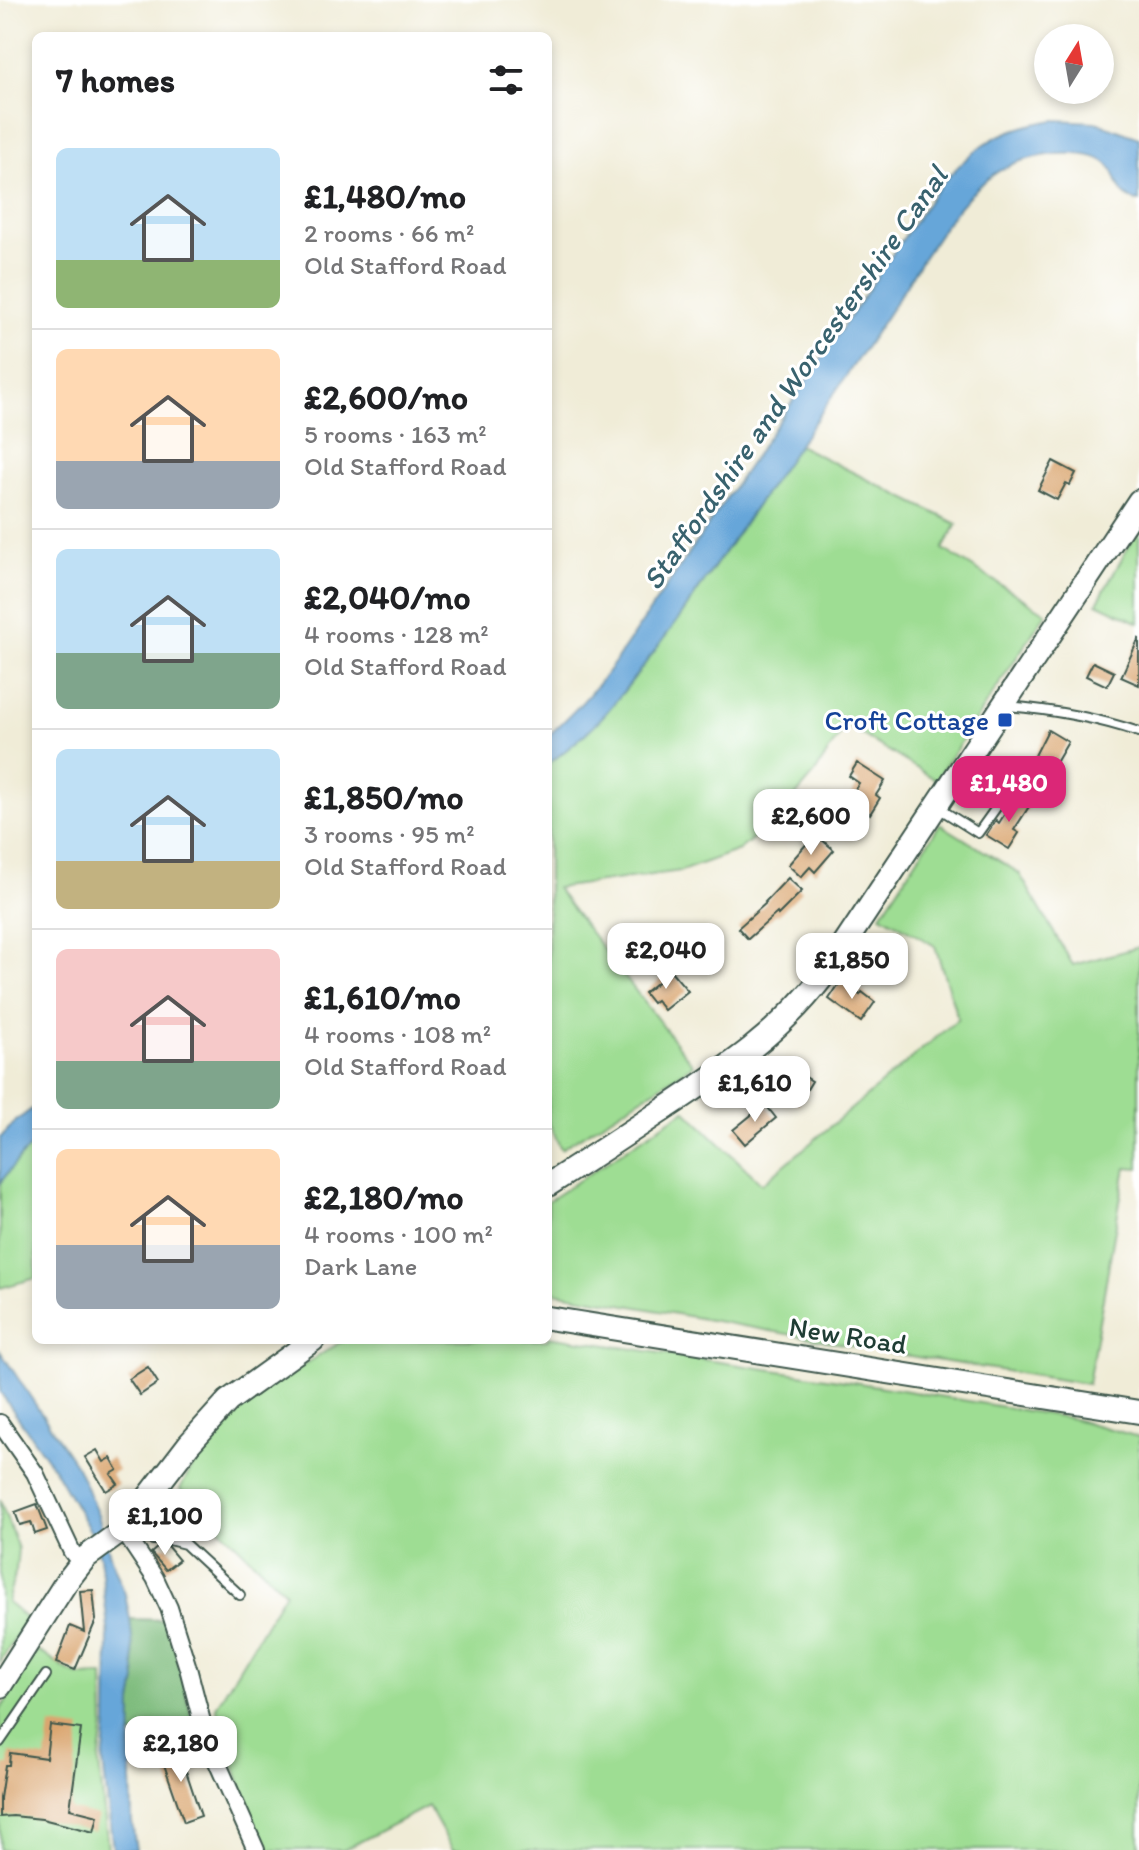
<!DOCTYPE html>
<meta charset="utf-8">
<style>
:root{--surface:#fff;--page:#f6f6f6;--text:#202124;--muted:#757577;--line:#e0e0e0;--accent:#db2777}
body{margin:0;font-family:Itim,sans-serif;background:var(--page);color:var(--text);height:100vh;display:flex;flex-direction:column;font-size:30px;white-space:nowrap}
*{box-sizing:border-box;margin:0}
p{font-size:26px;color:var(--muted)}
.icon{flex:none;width:44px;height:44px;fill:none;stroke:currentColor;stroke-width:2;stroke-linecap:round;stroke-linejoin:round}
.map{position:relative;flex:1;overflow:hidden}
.side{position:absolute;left:32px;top:32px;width:520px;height:1312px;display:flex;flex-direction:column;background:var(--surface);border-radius:12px;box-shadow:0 4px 12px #0003}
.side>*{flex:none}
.needle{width:52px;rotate:11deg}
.buttons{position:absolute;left:1034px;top:24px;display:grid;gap:16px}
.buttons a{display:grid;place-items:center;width:80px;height:80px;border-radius:50%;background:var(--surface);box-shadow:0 4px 12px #0003;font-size:40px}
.price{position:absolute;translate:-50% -68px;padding:0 18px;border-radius:16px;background:#fff;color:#222;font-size:26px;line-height:52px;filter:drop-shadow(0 2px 4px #0008)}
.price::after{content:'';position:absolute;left:50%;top:48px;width:24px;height:18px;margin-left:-12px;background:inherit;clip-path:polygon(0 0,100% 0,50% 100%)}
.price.selected{background:var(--accent);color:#fff}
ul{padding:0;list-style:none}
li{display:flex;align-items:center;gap:24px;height:200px;padding:0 24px}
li+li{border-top:2px solid var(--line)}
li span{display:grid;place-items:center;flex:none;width:224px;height:160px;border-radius:12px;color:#555}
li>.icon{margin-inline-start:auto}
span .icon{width:96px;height:96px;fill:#fffc;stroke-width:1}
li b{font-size:34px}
h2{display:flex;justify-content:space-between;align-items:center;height:96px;padding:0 24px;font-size:34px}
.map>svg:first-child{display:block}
</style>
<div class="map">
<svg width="1139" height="1850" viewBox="0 0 1139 1850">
<rect width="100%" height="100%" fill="#fff"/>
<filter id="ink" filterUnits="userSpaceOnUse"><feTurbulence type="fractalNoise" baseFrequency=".0125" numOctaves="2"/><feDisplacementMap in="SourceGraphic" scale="16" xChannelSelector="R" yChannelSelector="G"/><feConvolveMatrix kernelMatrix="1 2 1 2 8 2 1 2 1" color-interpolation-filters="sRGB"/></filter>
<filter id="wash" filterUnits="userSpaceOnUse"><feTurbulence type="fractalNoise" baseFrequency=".006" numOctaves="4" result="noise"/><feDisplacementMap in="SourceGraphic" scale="32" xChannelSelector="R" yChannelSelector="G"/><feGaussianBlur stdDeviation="1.8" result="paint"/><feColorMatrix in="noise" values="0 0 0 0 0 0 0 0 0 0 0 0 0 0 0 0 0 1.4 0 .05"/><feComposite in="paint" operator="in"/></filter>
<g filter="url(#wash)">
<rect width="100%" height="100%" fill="#f0ecd7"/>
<g fill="#9edd93" stroke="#5e8d64" stroke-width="2">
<polygon points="798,445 957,524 943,549 1046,613 936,780 846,725 812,777 778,817 739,850 681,871 556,888 693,1065 561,1149 548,1121 548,764 583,736 624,691 680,617"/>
<polygon points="1139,528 1139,623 1097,603"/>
<polygon points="940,824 1019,873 1073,965 1139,947 1139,1168 1126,1167 1088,1384 916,1357 548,1291 548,1201 685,1110 762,1184 958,1019 935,946 881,915"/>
<polygon points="36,1141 36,1278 0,1288 0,1183 21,1156"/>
<polygon points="548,1336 859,1383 1070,1418 1139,1437 1139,1850 453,1850 428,1806 344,1850 266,1850 248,1808 216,1707 285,1592 180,1489 201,1451 240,1405 344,1340 548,1340"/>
<polygon points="0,1500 18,1549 16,1570 7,1602 27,1619 0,1662"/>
<polygon points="37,1650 70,1672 80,1676 103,1675 104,1725 99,1763 108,1850 0,1850 0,1711"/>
</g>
<polygon fill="#7ebc7d" stroke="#4e7c58" stroke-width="2" points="130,1619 168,1620 193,1723 131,1735 132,1702 136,1680"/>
<g fill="#66a6d9" stroke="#427286" stroke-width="2">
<path d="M1055,120L1096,122L1139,138V201C1113,198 1121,173 1105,162C1094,154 1071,153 1058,154C1032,156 1005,164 985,181C955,206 939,234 918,266C902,292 886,317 869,342C807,435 742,525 680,617C655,650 631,684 604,715C587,734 568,749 548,764V736C575,711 593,692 615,662L934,193C973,148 994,129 1055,120Z"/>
<polygon points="36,1106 36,1141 21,1156 0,1183 0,1138 17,1120"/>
<polygon points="0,1351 77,1467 98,1514 111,1558 125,1594 130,1619 136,1680 132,1702 131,1771 132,1822 136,1850 113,1850 103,1762 107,1724 108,1629 100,1557 93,1536 54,1469 0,1392"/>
</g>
<g id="blocks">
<g fill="#daa670">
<polygon points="1053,461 1076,473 1070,485 1066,483 1057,500 1038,490"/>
<polygon points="1139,638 1139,685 1121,677"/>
<polygon points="1093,662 1114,672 1107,686 1086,676"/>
<polygon points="1048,730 1068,742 1043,785 1025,775"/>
<polygon points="857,763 885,781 876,795 880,798 870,814 866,811 857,828 828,810 834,800 844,806 859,783 849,776"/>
<polygon points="1016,796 1030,805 1014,830 1019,833 1009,849 986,835 996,820 999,823"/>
<polygon points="821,839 834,850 815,872 810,867 801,877 788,865 810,840 816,845"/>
<polygon points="788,878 802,891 778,915 777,913 748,939 738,928 766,903 765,902"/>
<polygon points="671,971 688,991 664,1010 656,1000 652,1003 644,993"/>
<polygon points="841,981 860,995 862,992 875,1002 861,1022 829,999"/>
<polygon points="794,1070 812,1081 798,1104 780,1092"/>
<polygon points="765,1104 776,1118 745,1144 733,1130"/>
<polygon points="148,1367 158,1383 140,1395 129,1379"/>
<polygon points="97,1450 104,1462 111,1458 118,1470 111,1474 118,1484 106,1491 85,1457"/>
<polygon points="37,1504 47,1530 35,1534 31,1522 20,1525 15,1512"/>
<polygon points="158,1547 168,1547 179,1560 166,1570 151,1553"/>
<polygon points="93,1590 96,1620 75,1670 56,1663 70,1626 84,1632 80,1591"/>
<polygon points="50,1725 81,1729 70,1809 98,1816 94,1832 42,1819 13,1816 0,1817 0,1798 5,1765 9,1765 10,1753 46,1758"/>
<polygon points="178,1747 201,1816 184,1822 160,1753"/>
</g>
</g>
</g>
<g filter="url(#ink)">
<use href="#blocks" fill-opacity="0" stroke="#3e574c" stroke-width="2"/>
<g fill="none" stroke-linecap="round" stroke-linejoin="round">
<g stroke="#3e574c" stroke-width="12">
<g id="lane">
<path d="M1007,706C1054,710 1094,717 1139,732"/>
<polyline points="937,807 978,833 998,805"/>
<polyline points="127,1532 139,1537 153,1540 169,1540 185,1544 240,1595"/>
<polyline points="0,1742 46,1675"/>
</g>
</g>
<g stroke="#3e574c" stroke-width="20">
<g id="street">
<polyline points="0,1423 35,1473 72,1552 81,1563"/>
<polyline points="123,1530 155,1578 169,1608 188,1668 206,1737 256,1850"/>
</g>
</g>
<g stroke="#3e574c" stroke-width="26">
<g id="secondary">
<path d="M548,1185C587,1160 627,1134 666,1108C727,1068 779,1034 824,975L1139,501"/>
<polyline points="548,1318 1139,1412"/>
<polyline points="0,1686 65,1584 86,1557 123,1530 189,1444 228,1401 313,1340"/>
</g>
</g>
<use href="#lane" stroke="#fff" stroke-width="8"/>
<use href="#street" stroke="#fff" stroke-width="16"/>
<use href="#secondary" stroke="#fff" stroke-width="22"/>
</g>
</g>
<rect fill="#1a4fb4" stroke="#fff" stroke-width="3" x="997" y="712" width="16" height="16" rx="4"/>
<g text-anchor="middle" stroke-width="6" stroke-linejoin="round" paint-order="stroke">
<g font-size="28" fill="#164399" stroke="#fff" text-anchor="end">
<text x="989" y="730">Croft Cottage</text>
</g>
<g font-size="28" fill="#1f3d34" stroke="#fff">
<text transform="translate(848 1335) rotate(9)" y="10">New Road</text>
</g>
<g font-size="30" font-style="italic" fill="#38626e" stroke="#fff">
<text transform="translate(795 378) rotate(-55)" y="10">Staffordshire and Worcestershire Canal</text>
</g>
</g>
</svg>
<div class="buttons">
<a><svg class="needle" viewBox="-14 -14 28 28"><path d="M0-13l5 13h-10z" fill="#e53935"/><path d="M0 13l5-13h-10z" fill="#757577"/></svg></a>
</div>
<b class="price selected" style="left:1009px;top:824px">£1,480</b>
<b class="price" style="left:811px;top:857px">£2,600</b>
<b class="price" style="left:666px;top:991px">£2,040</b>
<b class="price" style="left:852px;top:1001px">£1,850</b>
<b class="price" style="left:755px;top:1124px">£1,610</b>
<b class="price" style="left:165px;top:1557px">£1,100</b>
<b class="price" style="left:181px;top:1784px">£2,180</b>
<section class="side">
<h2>7 homes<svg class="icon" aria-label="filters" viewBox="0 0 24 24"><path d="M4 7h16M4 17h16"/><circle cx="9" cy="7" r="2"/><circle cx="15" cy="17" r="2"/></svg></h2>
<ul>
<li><span style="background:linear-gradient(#bfe0f5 70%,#8fb573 0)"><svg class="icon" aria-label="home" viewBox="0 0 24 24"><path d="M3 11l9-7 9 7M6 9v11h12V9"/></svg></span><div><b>£1,480/mo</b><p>2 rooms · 66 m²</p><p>Old Stafford Road</p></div></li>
<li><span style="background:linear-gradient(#ffd9b3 70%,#9aa5b1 0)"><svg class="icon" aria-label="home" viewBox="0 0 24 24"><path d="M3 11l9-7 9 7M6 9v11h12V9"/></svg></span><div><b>£2,600/mo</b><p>5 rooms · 163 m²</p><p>Old Stafford Road</p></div></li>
<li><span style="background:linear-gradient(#bfe0f5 65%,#7fa58c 0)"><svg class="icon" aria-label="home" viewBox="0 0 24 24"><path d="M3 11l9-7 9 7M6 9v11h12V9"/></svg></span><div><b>£2,040/mo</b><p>4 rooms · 128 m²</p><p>Old Stafford Road</p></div></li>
<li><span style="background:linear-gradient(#bfe0f5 70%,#c2b280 0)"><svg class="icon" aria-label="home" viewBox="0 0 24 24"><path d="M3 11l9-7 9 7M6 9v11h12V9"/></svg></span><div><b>£1,850/mo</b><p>3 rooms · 95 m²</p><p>Old Stafford Road</p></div></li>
<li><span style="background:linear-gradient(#f6c9c9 70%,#7fa58c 0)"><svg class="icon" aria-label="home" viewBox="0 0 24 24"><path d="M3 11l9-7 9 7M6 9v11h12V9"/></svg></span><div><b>£1,610/mo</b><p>4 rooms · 108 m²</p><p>Old Stafford Road</p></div></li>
<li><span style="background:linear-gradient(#ffd9b3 60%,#9aa5b1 0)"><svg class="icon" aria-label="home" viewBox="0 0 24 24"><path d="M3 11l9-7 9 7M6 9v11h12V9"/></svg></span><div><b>£2,180/mo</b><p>4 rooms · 100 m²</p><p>Dark Lane</p></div></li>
</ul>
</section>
</div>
